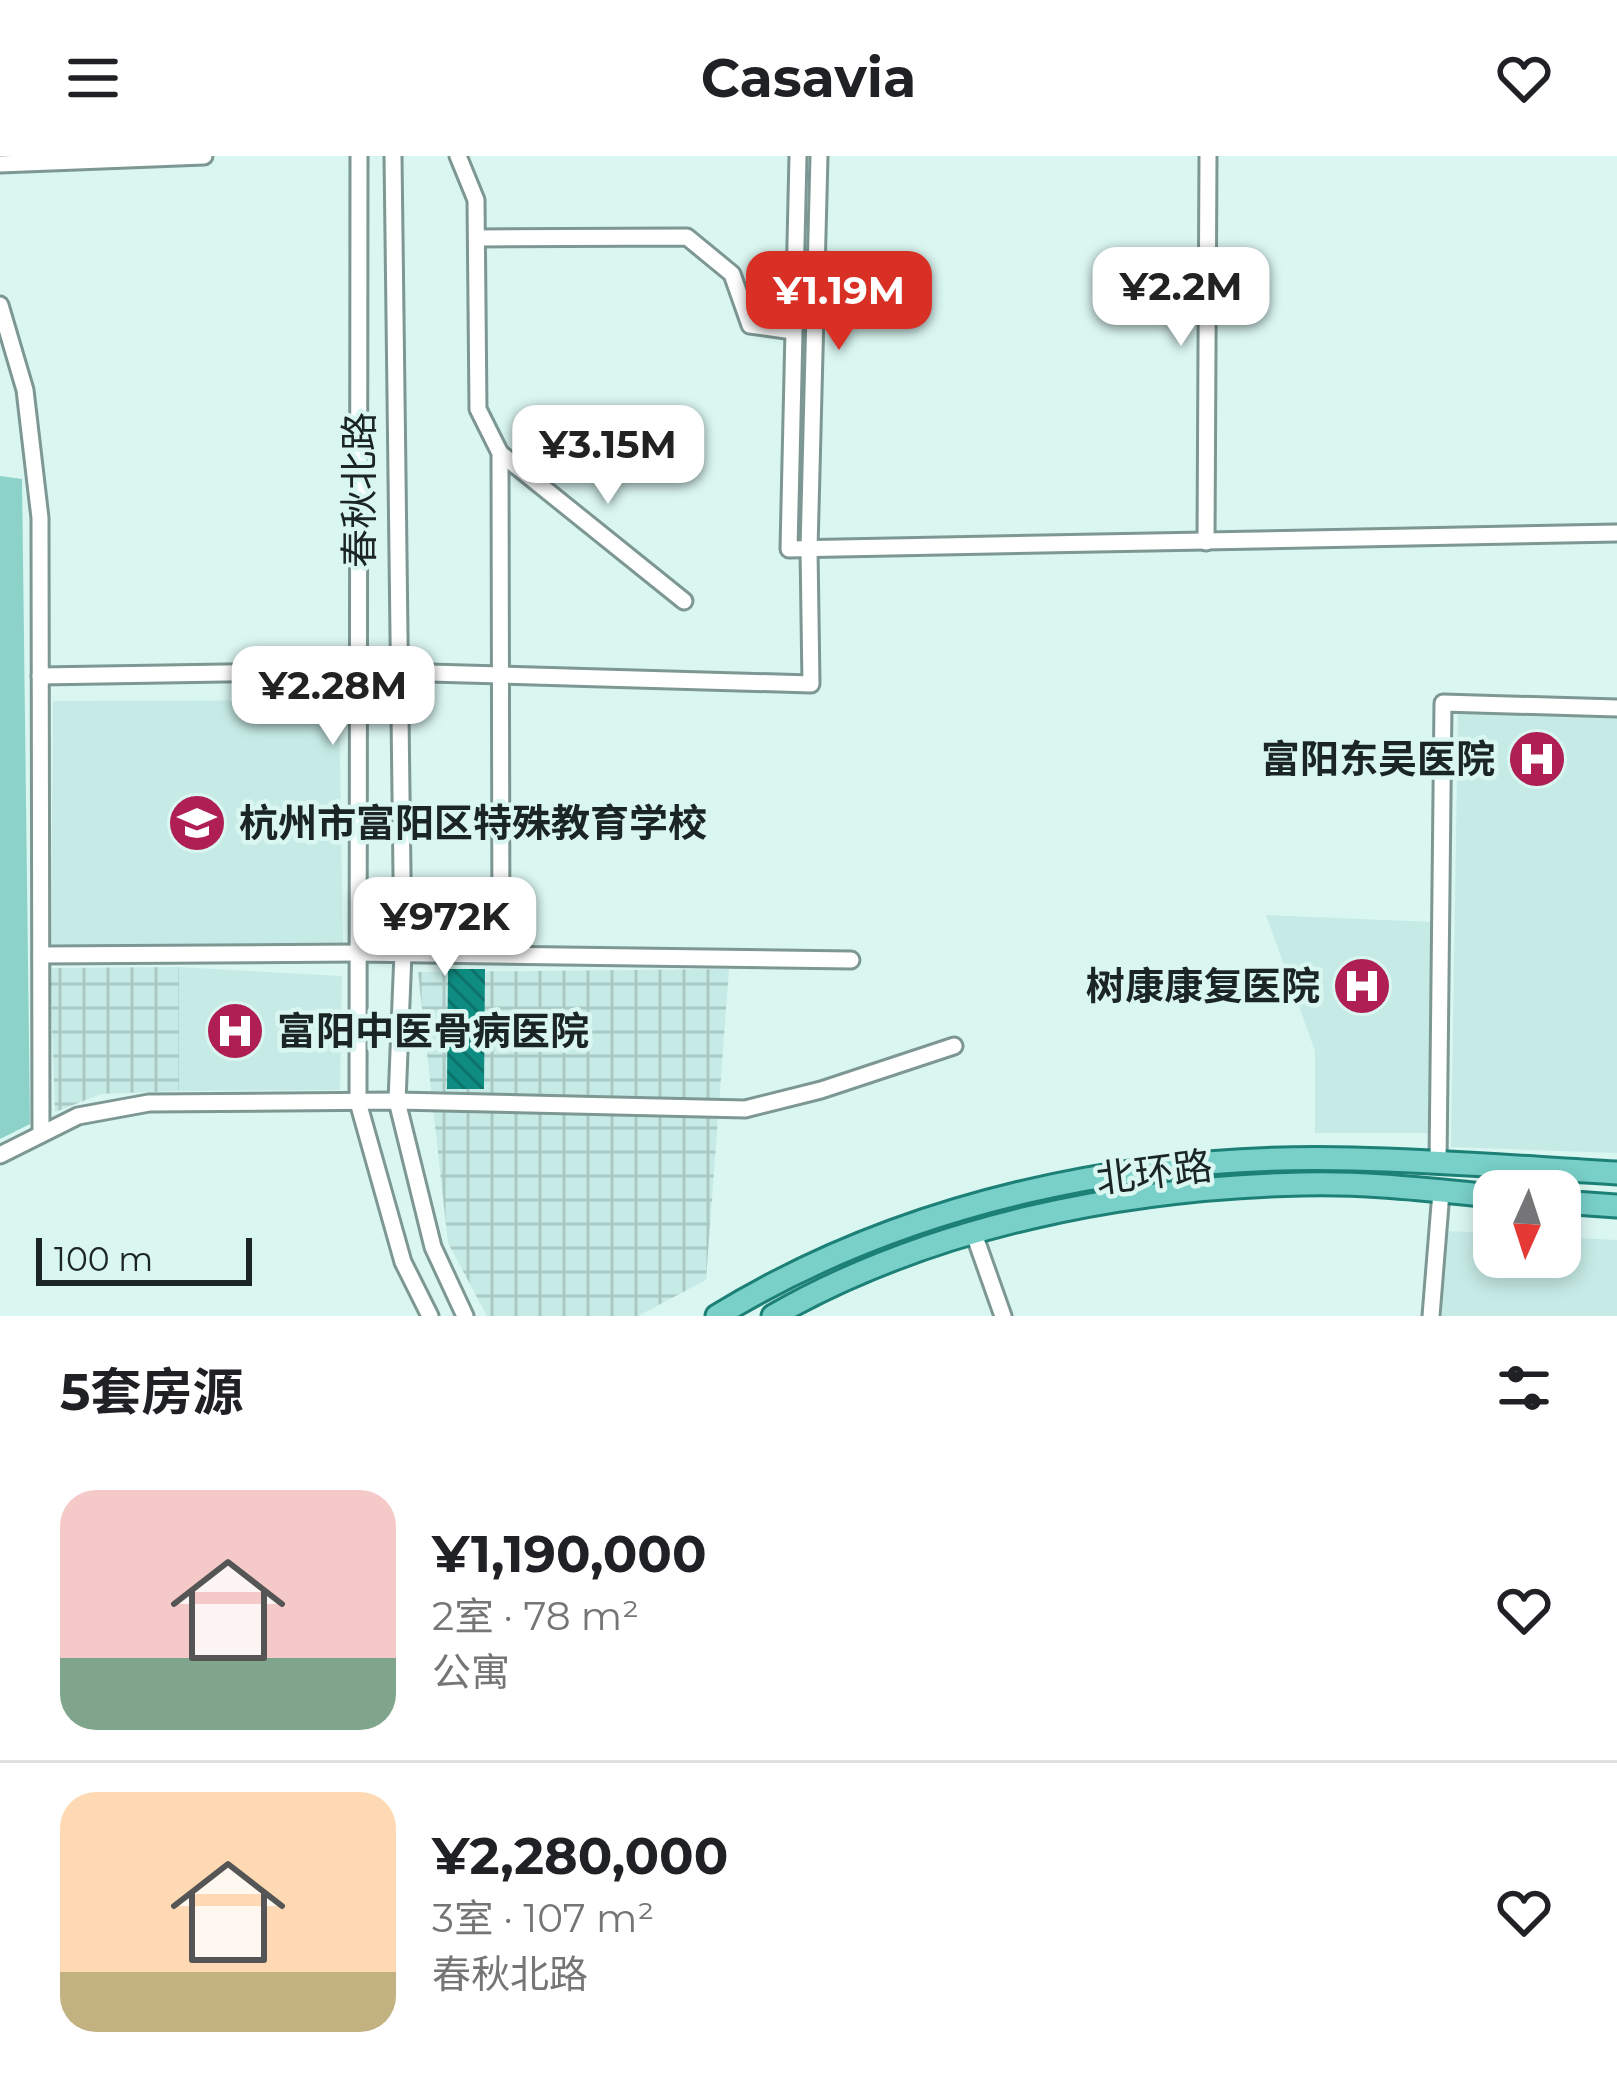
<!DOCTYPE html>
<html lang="zh">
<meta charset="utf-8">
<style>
:root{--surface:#fff;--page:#f6f6f6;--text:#202124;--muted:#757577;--line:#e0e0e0;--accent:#d93025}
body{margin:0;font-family:Montserrat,"Noto Sans SC",sans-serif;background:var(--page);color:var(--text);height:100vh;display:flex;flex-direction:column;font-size:45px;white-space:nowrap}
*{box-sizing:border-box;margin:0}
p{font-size:39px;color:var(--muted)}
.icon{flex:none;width:66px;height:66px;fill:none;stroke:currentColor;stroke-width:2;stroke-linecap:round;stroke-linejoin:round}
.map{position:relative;height:1160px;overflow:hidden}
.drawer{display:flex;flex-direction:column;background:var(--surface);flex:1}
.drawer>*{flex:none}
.needle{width:78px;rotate:183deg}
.controls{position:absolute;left:1473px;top:1014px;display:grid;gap:24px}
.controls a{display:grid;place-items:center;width:108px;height:108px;border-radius:24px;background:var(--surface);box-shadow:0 6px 18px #0003;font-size:60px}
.scale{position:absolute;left:36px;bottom:30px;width:216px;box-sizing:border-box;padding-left:12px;border:6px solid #1b2624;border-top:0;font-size:33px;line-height:42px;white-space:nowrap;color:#1b2624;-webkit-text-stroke:9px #daf6f1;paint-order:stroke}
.price{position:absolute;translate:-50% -102px;padding:0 27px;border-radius:24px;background:#fff;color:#222;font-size:39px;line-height:78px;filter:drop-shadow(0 3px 6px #0008)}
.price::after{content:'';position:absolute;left:50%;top:72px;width:36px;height:27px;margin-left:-18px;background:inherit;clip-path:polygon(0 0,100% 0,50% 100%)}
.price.current{background:var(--accent);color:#fff}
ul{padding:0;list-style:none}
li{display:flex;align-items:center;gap:36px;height:300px;padding:0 60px}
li+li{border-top:3px solid var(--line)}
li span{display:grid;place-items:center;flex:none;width:336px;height:240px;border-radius:36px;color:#555}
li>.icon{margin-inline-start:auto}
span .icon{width:144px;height:144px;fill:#fffc;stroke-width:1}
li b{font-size:51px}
h2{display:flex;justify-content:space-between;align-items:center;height:144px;padding:0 60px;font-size:51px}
header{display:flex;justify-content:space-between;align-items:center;height:156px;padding:0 60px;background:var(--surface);font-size:54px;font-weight:700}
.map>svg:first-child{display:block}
</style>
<header><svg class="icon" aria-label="menu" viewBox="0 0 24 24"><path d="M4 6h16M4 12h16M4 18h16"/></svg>Casavia<svg class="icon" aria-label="heart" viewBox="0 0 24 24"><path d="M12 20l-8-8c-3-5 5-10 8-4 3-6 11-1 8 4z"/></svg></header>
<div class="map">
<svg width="1617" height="1160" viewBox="0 0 1617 1160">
<defs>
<pattern id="industrial-grid" width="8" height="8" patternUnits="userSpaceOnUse" patternTransform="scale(3)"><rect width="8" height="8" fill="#c6ebe6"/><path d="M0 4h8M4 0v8" fill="none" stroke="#aac9c5"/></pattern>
<pattern id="building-back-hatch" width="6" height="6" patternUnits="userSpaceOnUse" patternTransform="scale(3)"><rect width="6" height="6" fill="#0e8c81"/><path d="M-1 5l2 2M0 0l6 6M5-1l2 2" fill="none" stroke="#0d7269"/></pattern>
</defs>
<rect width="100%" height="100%" fill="#daf6f1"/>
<g fill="#c6ebe6">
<polygon points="339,544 343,790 51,788 53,545"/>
<polygon points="1458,557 1617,562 1617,997 1451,991"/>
<polygon points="1266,759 1433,766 1429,977 1315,977 1315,895"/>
<polygon points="179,811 342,820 340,934 179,935"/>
<polygon points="1445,1075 1494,1077 1494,1101 1560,1101 1560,1081 1617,1084 1617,1160 1442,1160"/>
</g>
<g fill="url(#industrial-grid)">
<polygon points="179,811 179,935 101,938 55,956 50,812"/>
<polygon points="729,813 706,1124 638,1160 487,1160 448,1087 418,816"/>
</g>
<polygon fill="#8cd2c9" points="0,320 22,323 30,968 0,983"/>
<polygon fill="url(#building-back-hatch)" points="448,813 485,813 484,933 447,933"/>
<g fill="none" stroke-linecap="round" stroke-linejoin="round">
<g stroke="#7d9793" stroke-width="21">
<g id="minor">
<polyline points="359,0 358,946 403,1106 430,1160"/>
<polyline points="393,0 403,797 397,945 433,1091 465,1160"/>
<polyline points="458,0 476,44 478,253 500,297 501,798"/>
<polyline points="798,0 789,393 1617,377"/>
<polyline points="0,8 204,0"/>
<polyline points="477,82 687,81 732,118 750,169 793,175"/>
<polyline points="0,149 25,234 40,362 41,978"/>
<polyline points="500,297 684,445"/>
<polyline points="1206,386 1208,0"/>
<polyline points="40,520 358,515 811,528 809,393 819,0"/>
<polyline points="41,799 358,797 851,804"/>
<polyline points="0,999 78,960 149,947 397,945 745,953 821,934 954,890"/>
<polyline points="1438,1007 1443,547 1617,552"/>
<polyline points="974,1078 1003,1160"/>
<polyline points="1431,1160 1441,1036"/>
</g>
</g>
<g stroke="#1d8077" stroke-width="27">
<g id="major">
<polyline points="1560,1046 1617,1050"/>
<path d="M717,1160C905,1045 1135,997 1353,1003C1441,1005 1529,1012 1617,1017"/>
<path d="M773,1160C930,1070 1123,1032 1302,1028C1365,1026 1431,1034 1494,1040"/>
</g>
</g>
<use href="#minor" stroke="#fff" stroke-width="15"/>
<use href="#major" stroke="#78d0c8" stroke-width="21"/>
</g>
<defs>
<g id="hospital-disc" transform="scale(3)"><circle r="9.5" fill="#af1f54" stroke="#daf6f1"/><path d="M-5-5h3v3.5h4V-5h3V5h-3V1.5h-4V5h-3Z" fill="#fff"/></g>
<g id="school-disc" transform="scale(3)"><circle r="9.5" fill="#af1f54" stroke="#daf6f1"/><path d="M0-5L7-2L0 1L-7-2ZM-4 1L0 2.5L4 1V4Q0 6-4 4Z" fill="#fff"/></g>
</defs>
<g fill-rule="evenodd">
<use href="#hospital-disc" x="1537" y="603"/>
<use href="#school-disc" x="197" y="667"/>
<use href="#hospital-disc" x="1362" y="830"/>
<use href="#hospital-disc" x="235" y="875"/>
</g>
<g text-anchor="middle" stroke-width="9" stroke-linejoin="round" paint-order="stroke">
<g font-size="39" fill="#1b2624" stroke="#daf6f1">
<text transform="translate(359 334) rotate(-90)" y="14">春秋北路</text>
<text transform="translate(1154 1016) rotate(-7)" y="14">北环路</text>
</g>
<g font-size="39" font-weight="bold" fill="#1b2624" stroke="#daf6f1" text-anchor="end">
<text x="1495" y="617">富阳东吴医院</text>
<text x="239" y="681" text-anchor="start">杭州市富阳区特殊教育学校</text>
<text x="1320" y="844">树康康复医院</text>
<text x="277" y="889" text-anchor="start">富阳中医骨病医院</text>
</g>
</g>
</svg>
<div class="controls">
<a><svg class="needle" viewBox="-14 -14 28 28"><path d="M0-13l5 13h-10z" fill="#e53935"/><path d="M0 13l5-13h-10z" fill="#757577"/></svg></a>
</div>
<div class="scale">100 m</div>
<b class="price" style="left:1181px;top:193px">¥2.2M</b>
<b class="price current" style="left:839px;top:197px">¥1.19M</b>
<b class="price" style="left:608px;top:351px">¥3.15M</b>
<b class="price" style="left:333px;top:592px">¥2.28M</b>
<b class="price" style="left:445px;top:823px">¥972K</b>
</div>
<section class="drawer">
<h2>5套房源<svg class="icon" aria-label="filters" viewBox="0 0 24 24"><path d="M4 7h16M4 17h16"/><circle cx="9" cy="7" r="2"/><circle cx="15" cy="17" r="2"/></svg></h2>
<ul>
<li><span style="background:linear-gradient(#f6c9c9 70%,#7fa58c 0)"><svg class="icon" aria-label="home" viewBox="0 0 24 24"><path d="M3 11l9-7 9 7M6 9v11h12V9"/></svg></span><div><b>¥1,190,000</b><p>2室 · 78 m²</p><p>公寓</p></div><svg class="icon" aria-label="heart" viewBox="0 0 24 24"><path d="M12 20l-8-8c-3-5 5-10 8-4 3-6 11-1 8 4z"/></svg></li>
<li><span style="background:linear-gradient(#ffd9b3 75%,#c2b280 0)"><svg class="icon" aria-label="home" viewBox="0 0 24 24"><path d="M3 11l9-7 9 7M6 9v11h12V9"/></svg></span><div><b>¥2,280,000</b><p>3室 · 107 m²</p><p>春秋北路</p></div><svg class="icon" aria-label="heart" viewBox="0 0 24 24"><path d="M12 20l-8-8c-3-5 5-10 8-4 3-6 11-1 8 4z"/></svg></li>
</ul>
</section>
